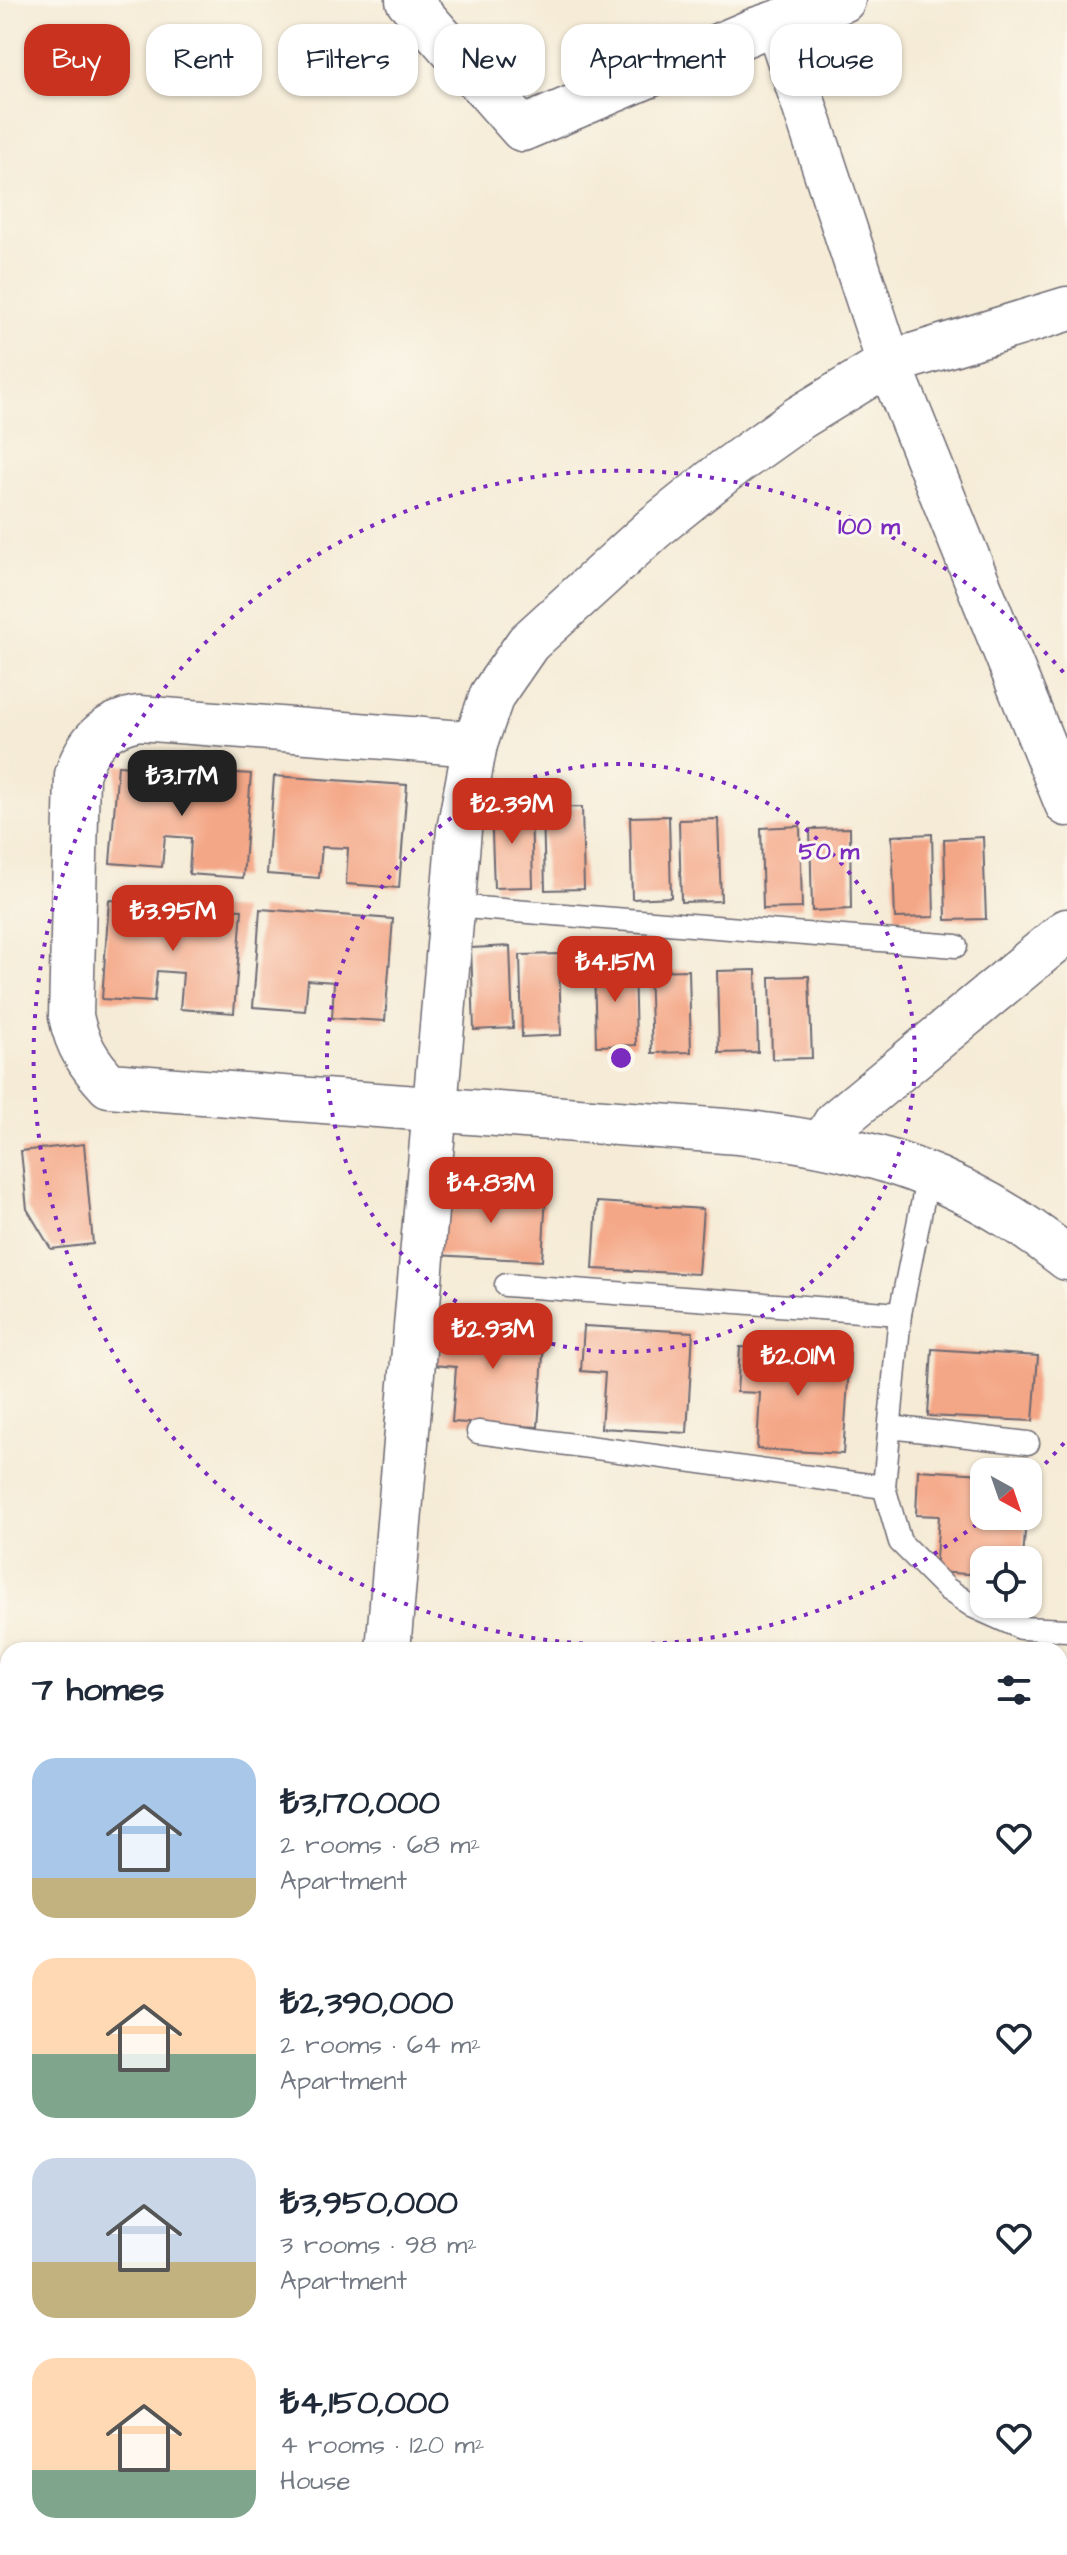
<!DOCTYPE html>
<meta charset="utf-8">
<style>
:root{--surface:#fff;--page:#f6f6f7;--text:#1f2937;--muted:#747a83;--accent:#c8321e}
body{margin:0;font-family:"Architects Daughter",sans-serif;background:var(--page);color:var(--text);height:100vh;display:flex;flex-direction:column;font-size:30px;white-space:nowrap}
*{box-sizing:border-box;margin:0}
p{font-size:26px;color:var(--muted)}
.icon{flex:none;width:44px;height:44px;fill:none;stroke:currentColor;stroke-width:2;stroke-linecap:round;stroke-linejoin:round}
.map{position:relative;flex:1;overflow:hidden}
.drawer{position:absolute;left:0px;top:1642px;width:1068px;height:914px;display:flex;flex-direction:column;background:var(--surface);border-radius:24px 24px 0 0;box-shadow:0 2px 6px #0004}
.drawer>*{flex:none}
.guide{position:absolute;left:24px;top:24px;width:1020px;height:72px;display:flex;gap:16px}
.needle{width:52px;rotate:140deg}
.controls{position:absolute;left:970px;top:1458px;display:grid;gap:16px}
.controls a{display:grid;place-items:center;width:72px;height:72px;border-radius:16px;background:var(--surface);box-shadow:0 2px 6px #0004;font-size:40px}
.price{position:absolute;translate:-50% -68px;padding:0 18px;border-radius:16px;background:var(--accent);color:#fff;font-size:26px;line-height:52px;filter:drop-shadow(0 2px 4px #0008)}
.price::after{content:'';position:absolute;left:50%;top:48px;width:24px;height:18px;margin-left:-12px;background:inherit;clip-path:polygon(0 0,100% 0,50% 100%)}
.price.selected{background:#222;color:#fff}
ul{padding:0;list-style:none}
li{display:flex;align-items:center;gap:24px;height:200px;padding:0 32px}
li span{display:grid;place-items:center;flex:none;width:224px;height:160px;border-radius:24px;color:#555}
li>.icon{margin-inline-start:auto}
span .icon{width:96px;height:96px;fill:#fffc;stroke-width:1}
li b{font-size:34px}
h2{display:flex;justify-content:space-between;align-items:center;height:96px;padding:0 32px;font-size:34px}
.chip{padding:0 28px;border-radius:24px;background:var(--surface);box-shadow:0 2px 6px #0004;font-size:28px;line-height:72px}
.chip.selected{background:var(--accent);color:#fff}
.map>svg:first-child{display:block}
</style>
<div class="map">
<svg width="1067" height="2555" viewBox="0 0 1067 2555">
<rect width="100%" height="100%" fill="#fbf7ec"/>
<filter id="ink" filterUnits="userSpaceOnUse"><feTurbulence type="fractalNoise" baseFrequency=".0125" numOctaves="2"/><feDisplacementMap in="SourceGraphic" scale="16" xChannelSelector="R" yChannelSelector="G"/><feConvolveMatrix kernelMatrix="1 2 1 2 8 2 1 2 1" color-interpolation-filters="sRGB"/></filter>
<filter id="wash" filterUnits="userSpaceOnUse"><feTurbulence type="fractalNoise" baseFrequency=".006" numOctaves="4" result="noise"/><feDisplacementMap in="SourceGraphic" scale="32" xChannelSelector="R" yChannelSelector="G"/><feGaussianBlur stdDeviation="1.8" result="paint"/><feColorMatrix in="noise" values="0 0 0 0 0 0 0 0 0 0 0 0 0 0 0 0 0 1.4 0 .05"/><feComposite in="paint" operator="in"/></filter>
<g filter="url(#wash)">
<rect width="100%" height="100%" fill="#f5ebd6"/>
<g id="blocks">
<g fill="#f4a787">
<polygon points="118,765 251,774 243,878 189,874 191,838 165,836 162,867 110,863"/>
<polygon points="274,776 407,785 399,888 346,884 348,848 322,847 319,878 267,874"/>
<polygon points="531,805 533,887 494,888 491,806"/>
<polygon points="582,807 584,889 545,890 543,808"/>
<polygon points="669,816 671,897 632,899 630,817"/>
<polygon points="718,819 721,901 681,902 679,820"/>
<polygon points="800,826 802,908 763,909 761,828"/>
<polygon points="850,828 851,909 812,911 810,829"/>
<polygon points="932,834 934,917 895,918 892,836"/>
<polygon points="983,837 986,919 946,920 944,839"/>
<polygon points="109,900 242,910 234,1013 180,1009 183,973 157,971 154,1002 102,999"/>
<polygon points="260,909 393,919 385,1021 332,1018 334,982 308,980 305,1011 253,1007"/>
<polygon points="510,946 513,1028 474,1030 471,948"/>
<polygon points="559,954 561,1035 522,1037 520,955"/>
<polygon points="634,963 636,1045 596,1046 594,964"/>
<polygon points="689,970 691,1052 652,1053 649,971"/>
<polygon points="756,970 758,1052 719,1053 717,971"/>
<polygon points="809,976 812,1058 772,1059 770,977"/>
<polygon points="84,1144 93,1244 51,1249 27,1209 21,1151"/>
<polygon points="440,1189 546,1196 542,1261 436,1255"/>
<polygon points="597,1202 703,1209 698,1274 593,1269"/>
<polygon points="435,1320 545,1327 538,1427 452,1422 456,1367 432,1365"/>
<polygon points="584,1326 693,1332 687,1433 601,1428 605,1373 581,1371"/>
<polygon points="740,1347 850,1353 843,1454 757,1449 760,1393 737,1392"/>
<polygon points="932,1349 1038,1356 1033,1421 928,1416"/>
<polygon points="918,1470 984,1474 984,1516 1026,1516 1023,1560 984,1560 984,1575 935,1572 939,1516 916,1515"/>
</g>
</g>
</g>
<g filter="url(#ink)">
<use href="#blocks" fill-opacity="0" stroke="#6c6871" stroke-width="2"/>
<g fill="none" stroke-linecap="round" stroke-linejoin="round">
<g stroke="#6c6871" stroke-width="25">
<g id="lane">
<polyline points="452,906 956,946"/>
<polyline points="506,1285 900,1314 928,1175"/>
<polyline points="890,1427 1028,1443"/>
<polyline points="478,1432 884,1487 900,1314"/>
<polyline points="884,1487 900,1542 947,1589 974,1607 1021,1628 1067,1630"/>
</g>
</g>
<g stroke="#6c6871" stroke-width="47">
<g id="street">
<polyline points="408,0 522,129 758,29 843,0"/>
<polyline points="777,23 889,363 1067,804"/>
<path d="M475,744L139,718C105,724 87,742 77,775L71,1016C77,1045 89,1064 109,1085L738,1132C866,1145 965,1176 1067,1258"/>
<polyline points="823,1143 836,1122 1067,931"/>
<polyline points="388,1650 459,830 475,744 492,695 528,643 654,528 725,471 799,418 889,363 1067,309"/>
<polyline points="1060,1802 1067,1803"/>
<polyline points="1060,2360 1067,2367"/>
<polyline points="1060,2475 1067,2474"/>
<polyline points="957,2548 963,2555"/>
<polyline points="443,2555 450,2548"/>
<polyline points="903,2555 912,2548"/>
</g>
</g>
<g stroke="#6c6871" stroke-width="5" stroke-dasharray="2 6" stroke-linecap="butt">
<polyline points="0,2038 8,2049"/>
<polyline points="0,2551 8,2542"/>
</g>
<use href="#lane" stroke="#fff" stroke-width="22"/>
<use href="#street" stroke="#fff" stroke-width="44"/>
</g>
</g>
<g fill="none" stroke="#7b2cbf" stroke-width="4" stroke-dasharray="4 8">
<circle cx="621" cy="1058" r="294"/>
<path d="M1064 1443A587 587 0 0 1 1029 1480M986 1517A587 587 0 1 1 1064 673"/>
</g>
<circle cx="621" cy="1058" r="12" fill="#7b2cbf" stroke="#fbf7ec" stroke-width="4"/>
<g font-size="24" text-anchor="middle" font-weight="bold" fill="#7b2cbf" stroke="#fbf7ec" stroke-width="6" stroke-linejoin="round" paint-order="stroke">
<text x="869" y="534">100 m</text>
<text x="829" y="859">50 m</text>
</g>
</svg>
<div class="controls">
<a><svg class="needle" viewBox="-14 -14 28 28"><path d="M0-13l5 13h-10z" fill="#e53935"/><path d="M0 13l5-13h-10z" fill="#747a83"/></svg></a>
<a><svg class="icon" aria-label="locate" viewBox="0 0 24 24"><circle cx="12" cy="12" r="6"/><path d="M12 2v4M12 18v4M2 12h4M18 12h4"/></svg></a>
</div>
<b class="price selected" style="left:182px;top:818px">₺3.17M</b>
<b class="price" style="left:512px;top:846px">₺2.39M</b>
<b class="price" style="left:173px;top:953px">₺3.95M</b>
<b class="price" style="left:615px;top:1004px">₺4.15M</b>
<b class="price" style="left:491px;top:1225px">₺4.83M</b>
<b class="price" style="left:493px;top:1371px">₺2.93M</b>
<b class="price" style="left:798px;top:1398px">₺2.01M</b>
<div class="guide">
<a class="chip selected">Buy</a>
<a class="chip">Rent</a>
<a class="chip">Filters</a>
<a class="chip">New</a>
<a class="chip">Apartment</a>
<a class="chip">House</a>
</div>
<section class="drawer">
<h2>7 homes<svg class="icon" aria-label="filters" viewBox="0 0 24 24"><path d="M4 7h16M4 17h16"/><circle cx="9" cy="7" r="2"/><circle cx="15" cy="17" r="2"/></svg></h2>
<ul>
<li><span style="background:linear-gradient(#a9c7e8 75%,#c2b280 0)"><svg class="icon" aria-label="home" viewBox="0 0 24 24"><path d="M3 11l9-7 9 7M6 9v11h12V9"/></svg></span><div><b>₺3,170,000</b><p>2 rooms · 68 m²</p><p>Apartment</p></div><svg class="icon" aria-label="heart" viewBox="0 0 24 24"><path d="M12 20l-8-8c-3-5 5-10 8-4 3-6 11-1 8 4z"/></svg></li>
<li><span style="background:linear-gradient(#ffd9b3 60%,#7fa58c 0)"><svg class="icon" aria-label="home" viewBox="0 0 24 24"><path d="M3 11l9-7 9 7M6 9v11h12V9"/></svg></span><div><b>₺2,390,000</b><p>2 rooms · 64 m²</p><p>Apartment</p></div><svg class="icon" aria-label="heart" viewBox="0 0 24 24"><path d="M12 20l-8-8c-3-5 5-10 8-4 3-6 11-1 8 4z"/></svg></li>
<li><span style="background:linear-gradient(#c9d6e8 65%,#c2b280 0)"><svg class="icon" aria-label="home" viewBox="0 0 24 24"><path d="M3 11l9-7 9 7M6 9v11h12V9"/></svg></span><div><b>₺3,950,000</b><p>3 rooms · 98 m²</p><p>Apartment</p></div><svg class="icon" aria-label="heart" viewBox="0 0 24 24"><path d="M12 20l-8-8c-3-5 5-10 8-4 3-6 11-1 8 4z"/></svg></li>
<li><span style="background:linear-gradient(#ffd9b3 70%,#7fa58c 0)"><svg class="icon" aria-label="home" viewBox="0 0 24 24"><path d="M3 11l9-7 9 7M6 9v11h12V9"/></svg></span><div><b>₺4,150,000</b><p>4 rooms · 120 m²</p><p>House</p></div><svg class="icon" aria-label="heart" viewBox="0 0 24 24"><path d="M12 20l-8-8c-3-5 5-10 8-4 3-6 11-1 8 4z"/></svg></li>
</ul>
</section>
</div>
